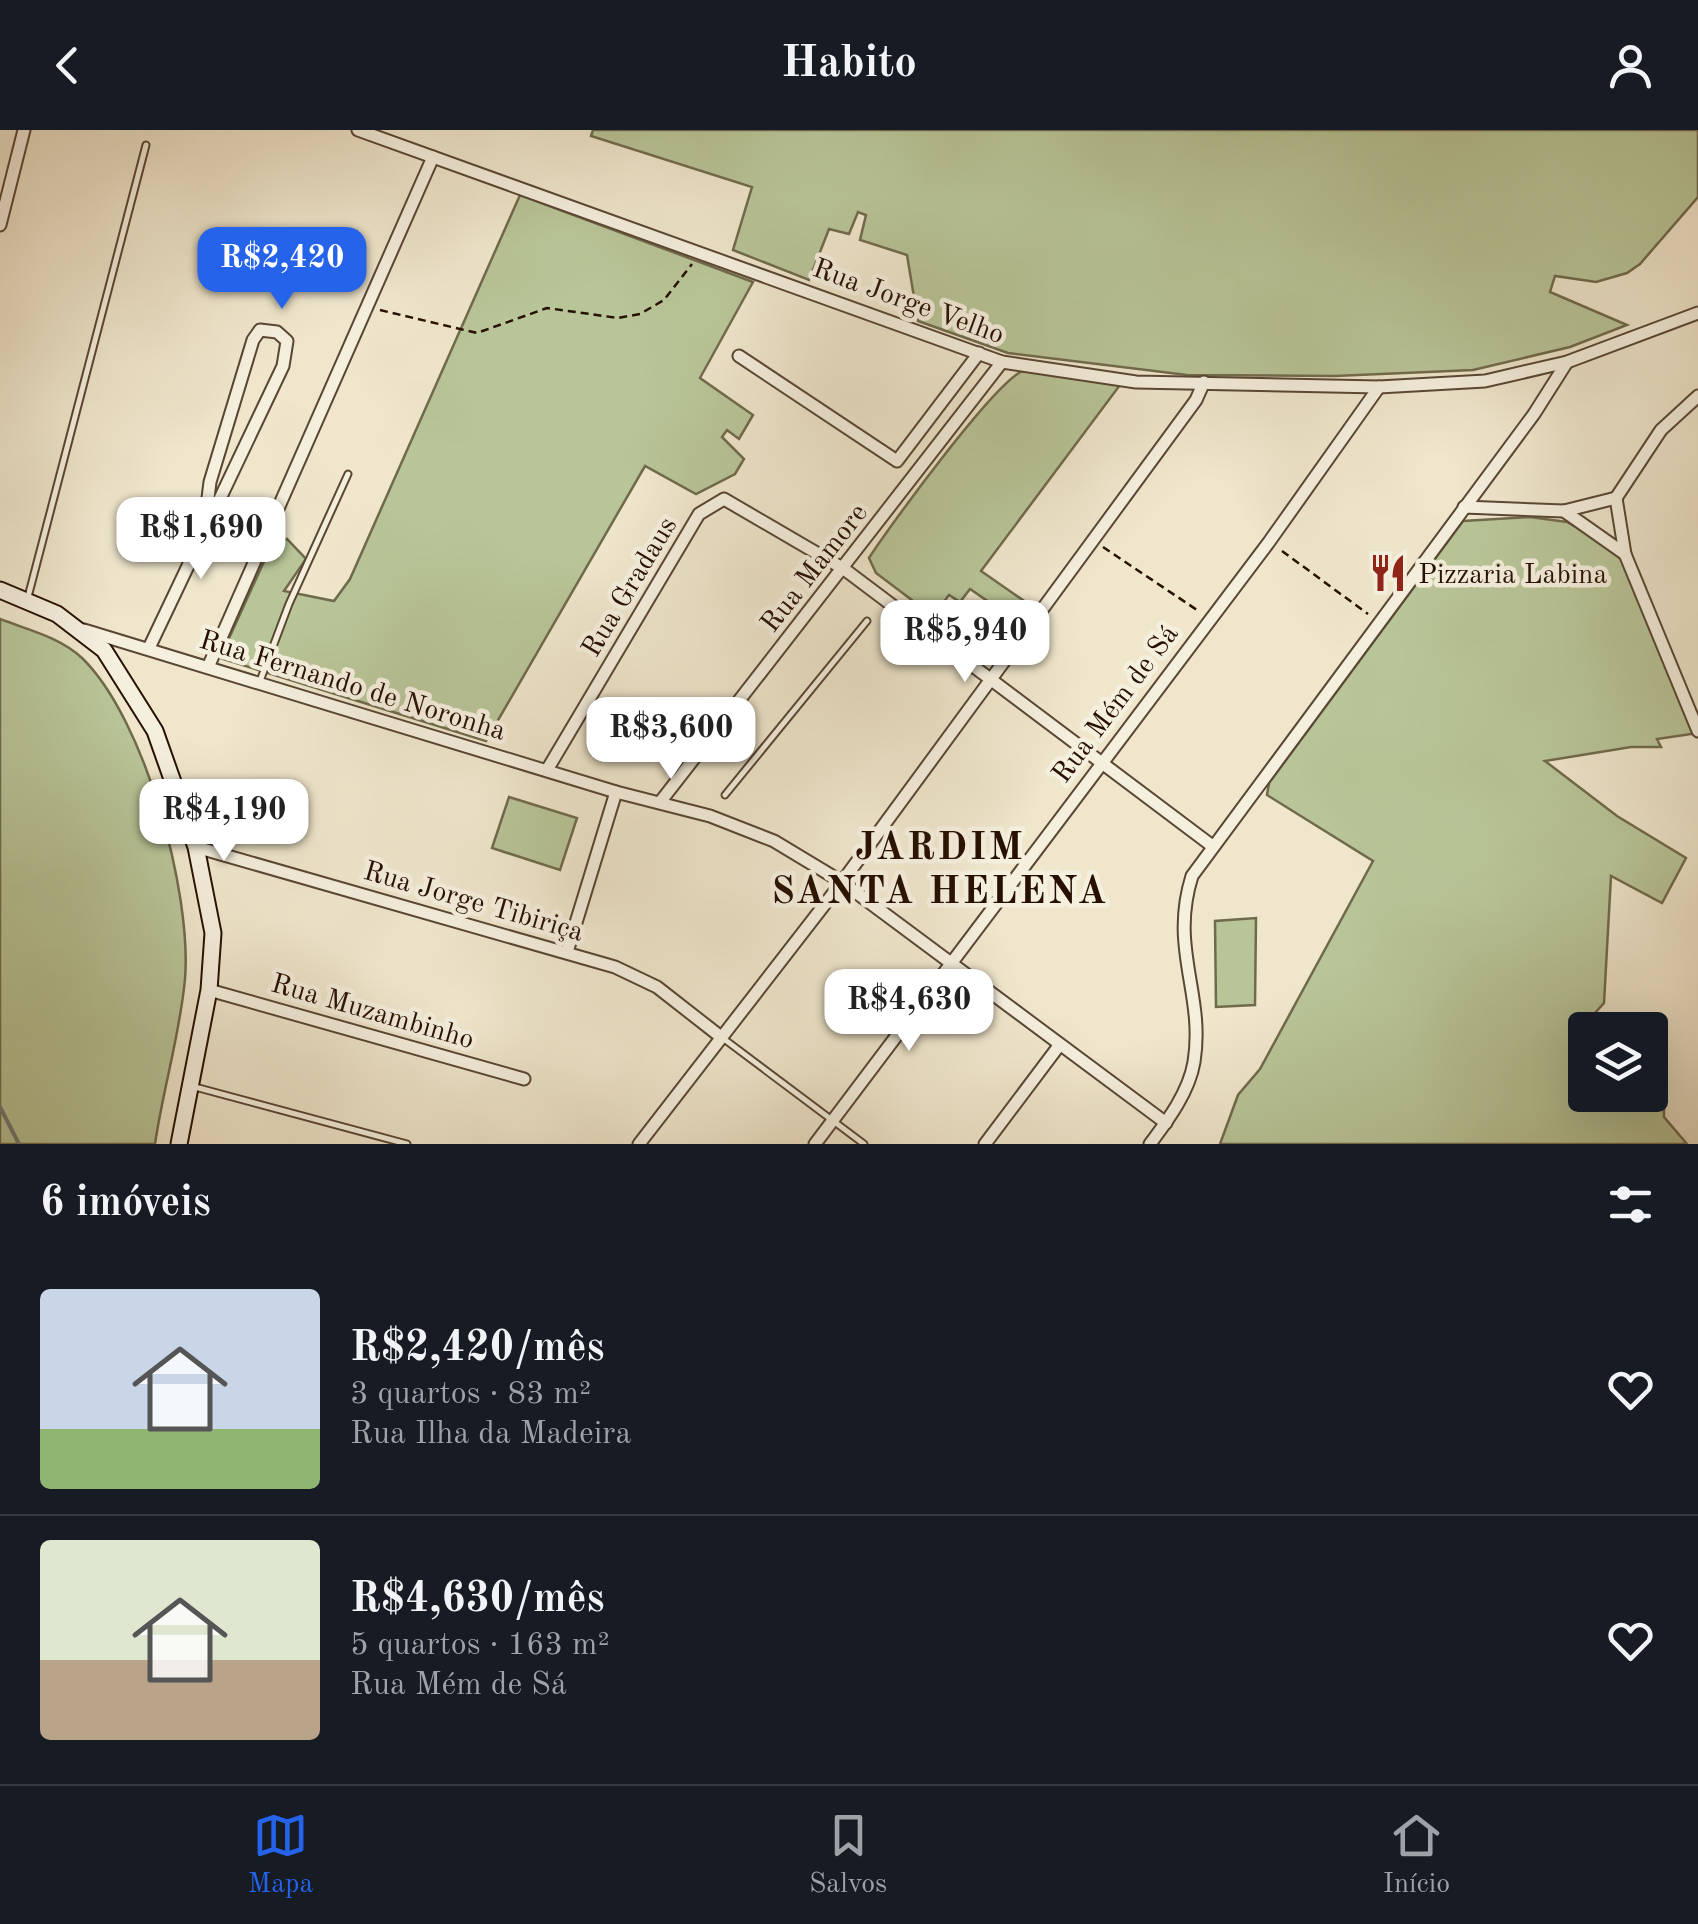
<!DOCTYPE html>
<html lang="pt">
<meta charset="utf-8">
<style>
:root{--surface:#171b24;--page:#20242c;--text:#f1f3f6;--muted:#9ea1a6;--line:#363941;--accent:#2563eb}
body{margin:0;font-family:"Old Standard TT",serif;background:var(--page);color:var(--text);height:100vh;display:flex;flex-direction:column;font-size:38px;white-space:nowrap}
*{box-sizing:border-box;margin:0}
p{font-size:32px;color:var(--muted)}
.icon{flex:none;width:55px;height:55px;fill:none;stroke:currentColor;stroke-width:2;stroke-linecap:round;stroke-linejoin:round}
.map{position:relative;height:1014px;overflow:hidden}
.drawer{display:flex;flex-direction:column;background:var(--surface);flex:1}
.drawer>*{flex:none}
.buttons{position:absolute;left:1568px;top:882px;display:grid;gap:20px}
.buttons a{display:grid;place-items:center;width:100px;height:100px;border-radius:10px;background:var(--surface);box-shadow:0 10px 40px #0002;font-size:50px}
.price{position:absolute;translate:-50% -85px;padding:0 22px;border-radius:20px;background:#fff;color:#222;font-size:32px;line-height:65px;filter:drop-shadow(0 2px 5px #0008)}
.price::after{content:'';position:absolute;left:50%;top:60px;width:30px;height:22px;margin-left:-15px;background:inherit;clip-path:polygon(0 0,100% 0,50% 100%)}
.price.current{background:var(--accent);color:#fff}
ul{padding:0;list-style:none}
li{display:flex;align-items:center;gap:30px;height:250px;padding:0 40px}
li+li{border-top:2px solid var(--line)}
li span{display:grid;place-items:center;flex:none;width:280px;height:200px;border-radius:10px;color:#555}
li>.icon{margin-inline-start:auto}
span .icon{width:120px;height:120px;fill:#fffc;stroke-width:1}
li b{font-size:42px}
h2{display:flex;justify-content:space-between;align-items:center;height:120px;padding:0 40px;font-size:42px}
header{display:flex;justify-content:space-between;align-items:center;height:130px;padding:0 40px;background:var(--surface);font-size:45px;font-weight:700}
.tabs{display:flex;justify-content:space-around;align-items:center;height:140px;border-top:2px solid var(--line);background:var(--surface);font-size:28px;color:var(--muted)}
.tabs a{display:grid;justify-items:center;gap:5px}
.tabs .current{color:var(--accent)}
.map>svg:first-child{display:block}
</style>
<header><svg class="icon" aria-label="back" viewBox="0 0 24 24"><path d="M15 5l-7 7 7 7"/></svg>Habito<svg class="icon" aria-label="person" viewBox="0 0 24 24"><circle cx="12" cy="8" r="4"/><path d="M4 21q1-7 8-7t8 7"/></svg></header>
<div class="map">
<svg width="1698" height="1014" viewBox="0 0 1698 1014">
<rect width="100%" height="100%" fill="#efe6cc"/>
<filter id="stains"><feTurbulence type="fractalNoise" baseFrequency=".002" numOctaves="4"/><feColorMatrix values="0 0 0 0 .2 0 0 0 0 .09 0 0 0 0 .02 0 0 0 .5 -.17"/></filter>
<radialGradient id="worn" r=".72"><stop offset=".6" stop-color="#630" stop-opacity="0"/><stop offset="1" stop-color="#630" stop-opacity=".3"/></radialGradient>
<g fill="#b8c598" stroke="#706a4c" stroke-width="2.5">
<polygon points="593,0 1698,0 1698,67 1640,134 1627,143 1596,152 1555,146 1550,162 1627,195 1570,217 1473,240 1335,246 1187,245 1008,223 918,191 907,125 860,110 866,85 858,82 849,104 829,99 809,150 733,120 752,57 591,6"/>
<polygon points="520,65 753,152 700,248 753,285 739,309 727,300 722,307 744,329 735,344 696,364 645,336 486,611 220,528 272,414 287,409 306,429 284,461 334,471 350,449"/>
<path d="M1025,240L1120,255L981,441L1030,475L1018,492L970,459L960,472L949,465L933,486L876,443L869,428C889,397 998,247 1025,240Z"/>
<polygon points="1530,387 1567,392 1625,424 1698,603 1657,609 1661,617 1631,617 1545,631 1617,686 1686,728 1662,773 1611,746 1604,873 1586,893 1593,900 1585,900 1585,965 1650,965 1650,955 1664,969 1664,987 1687,1014 1220,1014 1238,965 1260,939 1373,731 1267,665 1269,653 1463,391"/>
<path d="M0,489C28,500 60,507 82,528C145,589 192,763 185,849C180,904 163,959 155,1014H0Z"/>
<polygon points="509,667 577,688 560,740 492,718"/>
<polygon points="1256,788 1255,875 1216,877 1215,791"/>
</g>
<g fill="none" stroke-linecap="round" stroke-linejoin="round">
<polyline stroke="#6f7874" stroke-width="4" points="0,977 19,1014"/>
<g stroke="#594633" stroke-width="9">
<g id="lane">
<polyline points="28,467 146,15"/>
<polyline points="260,551 289,474 348,344"/>
<polyline points="725,665 867,491"/>
<polyline points="724,909 864,1014"/>
<polyline points="195,957 407,1014"/>
</g>
</g>
<g stroke="#594633" stroke-width="15">
<g id="street">
<polyline points="358,0 1002,232 1136,252 1379,257 1485,251 1567,232 1698,183"/>
<polyline points="0,95 24,0"/>
<polyline points="739,226 897,331 979,223"/>
<polyline points="1616,368 1625,424 1698,601"/>
<polyline points="1616,368 1661,300 1698,266"/>
<polyline points="1464,377 1564,381 1616,368"/>
<polyline points="1564,381 1625,424"/>
<polyline points="84,500 616,662 710,686 774,711 842,752 1166,993"/>
<polyline points="149,518 283,236 287,211 277,202 260,200 253,210 210,352 205,392"/>
<polyline points="209,535 433,27"/>
<polyline points="547,640 699,384 724,369 844,439 1211,715"/>
<polyline points="661,671 1002,232"/>
<polyline points="196,717 615,837 657,857 721,907"/>
<polyline points="567,822 616,662"/>
<polyline points="209,860 524,949"/>
<polyline points="639,1014 842,752 1196,270 1204,252"/>
<polyline points="815,1014 1269,412 1379,257"/>
<polyline points="985,1014 1058,917"/>
<path d="M1150,1014C1168,990 1189,962 1194,932C1205,864 1169,819 1192,746L1534,284L1567,232"/>
</g>
</g>
<g stroke="#271000" stroke-width="19">
<polyline id="secondary" points="0,460 57,484 104,520 155,601 196,717 213,803 209,860 179,1014"/>
</g>
<g stroke="#271000" stroke-width="2.5" stroke-dasharray="8 5" stroke-linecap="butt">
<polyline points="380,180 477,203 547,178 618,188 640,184 664,170 692,134"/>
<polyline points="1103,417 1200,482"/>
<polyline points="1282,421 1368,484"/>
</g>
<use href="#lane" stroke="#f5efde" stroke-width="5"/>
<use href="#street" stroke="#f5efde" stroke-width="11"/>
<use href="#secondary" stroke="#f5efde" stroke-width="15"/>
</g>
<defs>
<g id="restaurant-bare" transform="scale(3)"><path d="M-5-6h1v4h1v-4h1v4h1v-4h1v5L-1.5 .5V6h-2V.5L-5-1ZM5-6V6H3V1.5H1.5Q1.5-4 5-6Z" fill="#8f2418" stroke="#f5efde" stroke-width="2.5" paint-order="stroke"/></g>
</defs>
<g fill-rule="evenodd">
<use href="#restaurant-bare" x="1388" y="443"/>
</g>
<g text-anchor="middle" stroke-width="9" stroke-linejoin="round" paint-order="stroke">
<g font-size="28" fill="#271000" stroke="#f5efde">
<text transform="translate(909 170) rotate(20)" y="10">Rua Jorge Velho</text>
<text transform="translate(813 437) rotate(-52)" y="10">Rua Mamore</text>
<text transform="translate(628 456) rotate(-59)" y="10">Rua Gradaus</text>
<text transform="translate(353 554) rotate(17)" y="10">Rua Fernando de Noronha</text>
<text transform="translate(1114 573) rotate(-53)" y="10">Rua Mém de Sá</text>
<text transform="translate(474 770) rotate(16)" y="10">Rua Jorge Tibiriça</text>
<text transform="translate(373 880) rotate(16)" y="10">Rua Muzambinho</text>
</g>
<g font-size="28" fill="#271000" stroke="#f5efde" text-anchor="start">
<text x="1418" y="453">Pizzaria Labina</text>
</g>
<g font-size="38" font-weight="bold" letter-spacing="2.5" fill="#271000" stroke="#f5efde">
<text x="940" y="729">JARDIM<tspan x="940" dy="44">SANTA HELENA</tspan></text>
</g>
</g>
<rect width="100%" height="100%" filter="url(#stains)"/>
<rect width="100%" height="100%" fill="url(#worn)"/>
</svg>
<div class="buttons">
<a><svg class="icon" aria-label="layers" viewBox="0 0 24 24"><path d="M12 4l9 5-9 5-9-5zM3 14l9 5 9-5"/></svg></a>
</div>
<b class="price current" style="left:282px;top:182px">R$2,420</b>
<b class="price" style="left:201px;top:452px">R$1,690</b>
<b class="price" style="left:965px;top:555px">R$5,940</b>
<b class="price" style="left:671px;top:652px">R$3,600</b>
<b class="price" style="left:224px;top:734px">R$4,190</b>
<b class="price" style="left:909px;top:924px">R$4,630</b>
</div>
<section class="drawer">
<h2>6 imóveis<svg class="icon" aria-label="filters" viewBox="0 0 24 24"><path d="M4 7h16M4 17h16"/><circle cx="9" cy="7" r="2"/><circle cx="15" cy="17" r="2"/></svg></h2>
<ul>
<li><span style="background:linear-gradient(#c9d6e8 70%,#8fb573 0)"><svg class="icon" aria-label="home" viewBox="0 0 24 24"><path d="M3 11l9-7 9 7M6 9v11h12V9"/></svg></span><div><b>R$2,420/mês</b><p>3 quartos · 83 m²</p><p>Rua Ilha da Madeira</p></div><svg class="icon" aria-label="heart" viewBox="0 0 24 24"><path d="M12 20l-8-8c-3-5 5-10 8-4 3-6 11-1 8 4z"/></svg></li>
<li><span style="background:linear-gradient(#dfe7d0 60%,#b9a48a 0)"><svg class="icon" aria-label="home" viewBox="0 0 24 24"><path d="M3 11l9-7 9 7M6 9v11h12V9"/></svg></span><div><b>R$4,630/mês</b><p>5 quartos · 163 m²</p><p>Rua Mém de Sá</p></div><svg class="icon" aria-label="heart" viewBox="0 0 24 24"><path d="M12 20l-8-8c-3-5 5-10 8-4 3-6 11-1 8 4z"/></svg></li>
</ul>
</section>
<nav class="tabs">
<a class="current"><svg class="icon" aria-label="map" viewBox="0 0 24 24"><path d="M3 6l6-2 6 2 6-2v14l-6 2-6-2-6 2zM9 4v14M15 6v14"/></svg>Mapa</a>
<a><svg class="icon" aria-label="saved" viewBox="0 0 24 24"><path d="M7 4h10v16l-5-4-5 4z"/></svg>Salvos</a>
<a><svg class="icon" aria-label="home" viewBox="0 0 24 24"><path d="M3 11l9-7 9 7M6 9v11h12V9"/></svg>Início</a>
</nav>
